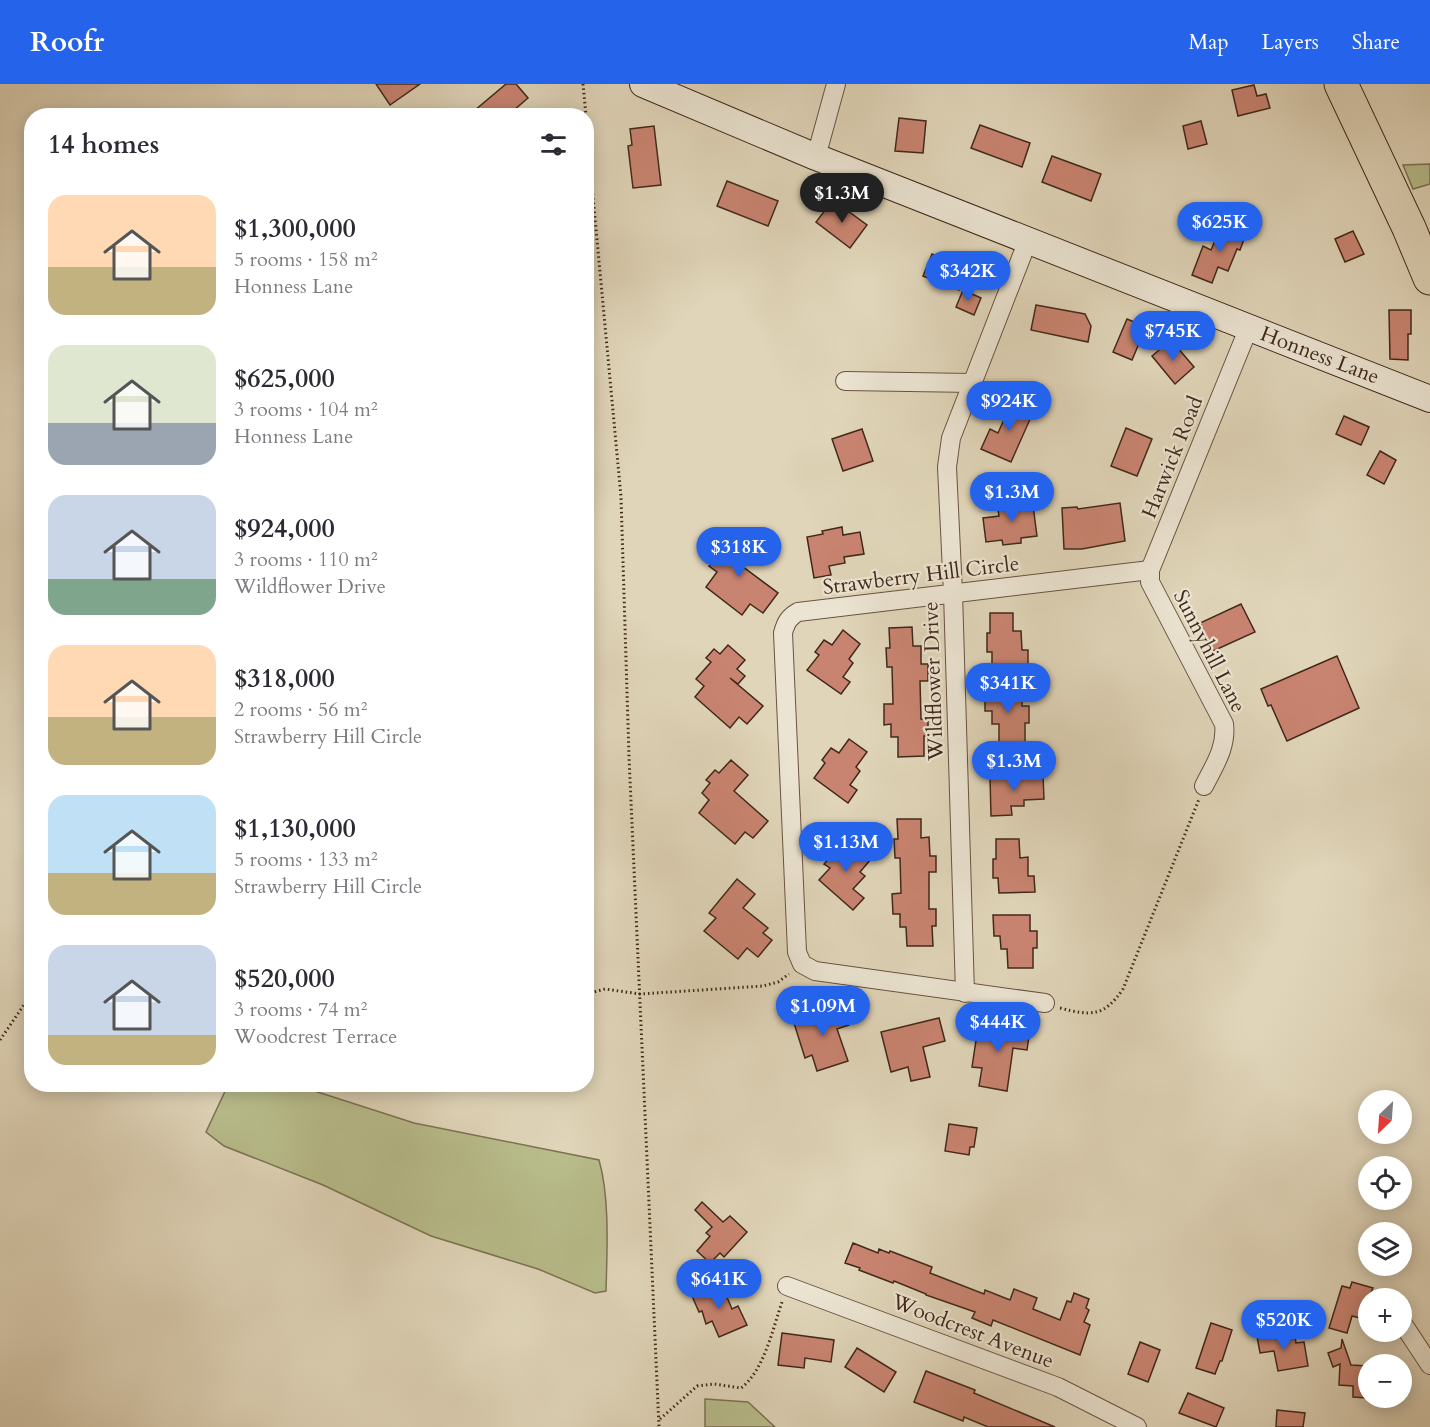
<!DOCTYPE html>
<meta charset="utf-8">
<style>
:root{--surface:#fff;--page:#f7f7f7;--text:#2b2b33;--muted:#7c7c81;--accent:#2563eb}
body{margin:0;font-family:Cardo,serif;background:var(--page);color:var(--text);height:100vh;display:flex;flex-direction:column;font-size:22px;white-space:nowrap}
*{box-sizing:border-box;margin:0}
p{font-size:20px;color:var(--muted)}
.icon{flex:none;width:33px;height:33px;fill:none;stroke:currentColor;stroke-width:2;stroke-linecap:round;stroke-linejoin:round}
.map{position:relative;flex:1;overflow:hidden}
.side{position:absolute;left:24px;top:24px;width:570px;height:984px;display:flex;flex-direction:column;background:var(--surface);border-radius:24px;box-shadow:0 3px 15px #0003}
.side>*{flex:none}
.needle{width:39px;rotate:205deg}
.buttons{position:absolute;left:1358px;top:1006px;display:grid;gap:12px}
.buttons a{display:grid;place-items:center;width:54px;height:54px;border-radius:50%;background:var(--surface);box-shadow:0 3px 15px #0003;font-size:30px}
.price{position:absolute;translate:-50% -51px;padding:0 14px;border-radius:21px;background:var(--accent);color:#fff;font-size:20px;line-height:39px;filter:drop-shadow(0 2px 3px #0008)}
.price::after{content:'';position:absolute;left:50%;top:36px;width:18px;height:14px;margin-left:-9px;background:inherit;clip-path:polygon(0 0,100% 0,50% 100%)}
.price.on{background:#222;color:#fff}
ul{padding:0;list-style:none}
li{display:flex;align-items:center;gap:18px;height:150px;padding:0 24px}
li span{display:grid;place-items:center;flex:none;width:168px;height:120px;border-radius:18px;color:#555}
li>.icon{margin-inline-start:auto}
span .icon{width:72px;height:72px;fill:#fffc;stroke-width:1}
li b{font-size:26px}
h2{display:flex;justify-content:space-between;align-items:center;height:72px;padding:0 24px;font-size:26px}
header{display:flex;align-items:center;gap:36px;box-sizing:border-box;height:84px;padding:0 30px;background:var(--accent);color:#fff}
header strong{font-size:28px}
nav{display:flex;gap:33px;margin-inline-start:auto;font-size:21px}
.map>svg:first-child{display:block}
</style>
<header>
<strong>Roofr</strong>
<nav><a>Map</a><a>Layers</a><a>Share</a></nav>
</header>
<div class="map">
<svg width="1430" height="1343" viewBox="0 0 1430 1343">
<rect width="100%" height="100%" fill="#e0d5b9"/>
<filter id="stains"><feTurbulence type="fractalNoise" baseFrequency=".00333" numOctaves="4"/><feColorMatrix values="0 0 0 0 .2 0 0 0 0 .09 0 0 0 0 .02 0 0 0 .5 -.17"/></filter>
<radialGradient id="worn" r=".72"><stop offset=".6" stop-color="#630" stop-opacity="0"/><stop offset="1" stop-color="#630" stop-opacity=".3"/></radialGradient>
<g fill="#b8bc8b" stroke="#7c7252" stroke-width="1.5">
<polygon points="1430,80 1430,100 1413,105 1403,81"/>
<path d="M228,1001H296L414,1039L599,1076C610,1114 607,1167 606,1207L595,1209L538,1185L431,1152L323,1101L224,1062L206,1048Z"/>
<polygon points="705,1315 748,1318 775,1343 705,1343"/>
</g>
<g fill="#c98471" stroke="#412819" stroke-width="1.5">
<polygon points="376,0 420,0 390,21"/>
<polygon points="506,0 516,0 528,14 507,32 468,32"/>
<polygon points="1254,1 1257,12 1266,10 1270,24 1238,32 1232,6"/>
<polygon points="899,34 926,37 923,69 895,67"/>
<polygon points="1201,37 1207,60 1188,65 1183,42"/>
<polygon points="980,41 1030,59 1022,83 971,64"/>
<polygon points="654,42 661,101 633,104 628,62 632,61 630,45"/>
<polygon points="1052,72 1101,90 1091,117 1042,98"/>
<polygon points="727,97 778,117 768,142 717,122"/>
<polygon points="833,116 867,141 850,164 816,138"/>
<polygon points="1223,138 1247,147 1240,166 1237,165 1228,187 1218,183 1212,199 1192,191 1203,162 1211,166"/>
<polygon points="1353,147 1364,170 1345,178 1335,155"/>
<polygon points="932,170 967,185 959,206 923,192"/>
<polygon points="963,206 981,214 974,231 956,223"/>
<polygon points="1036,221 1085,230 1091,242 1088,258 1031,246"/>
<polygon points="1389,226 1411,226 1411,250 1408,250 1408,276 1390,275"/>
<polygon points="1127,235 1146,243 1132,276 1113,268"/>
<polygon points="1171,256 1194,283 1175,300 1152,272"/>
<polygon points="1013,315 1035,324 1011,378 981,365 990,345 998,349"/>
<polygon points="1344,332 1369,343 1361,361 1336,350"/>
<polygon points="1126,344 1152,355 1137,392 1111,382"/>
<polygon points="862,345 873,377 843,387 832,355"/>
<polygon points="1380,367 1396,376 1384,400 1367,391"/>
<polygon points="1032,414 1037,452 1021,454 1021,459 1003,461 1002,456 986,458 983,434 999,432 998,426 1013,424 1012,416"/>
<polygon points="1120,419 1125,457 1082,465 1064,465 1062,424 1077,423 1078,425"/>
<polygon points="842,443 843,451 860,448 864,470 844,473 845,479 829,482 831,491 814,494 807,453 823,450 822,447"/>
<polygon points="735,447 756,463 742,482 778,509 763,529 750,520 742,531 706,503 717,488 709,482"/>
<polygon points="1241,520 1255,548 1213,567 1200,539"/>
<polygon points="990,529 1013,529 1013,547 1021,547 1022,566 1028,566 1028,582 992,583 992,568 987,568 987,549 990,549"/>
<polygon points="912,543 913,562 921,562 921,580 928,580 928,597 920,597 921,635 928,635 928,652 924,652 924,672 898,673 898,653 891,653 891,640 884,641 884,620 893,620 892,583 887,583 886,564 890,564 889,544"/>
<polygon points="843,546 860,560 849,575 853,579 843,593 850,598 841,610 807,586 819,571 815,568 824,556 832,561"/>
<polygon points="728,561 745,576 737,585 745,592 738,600 730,594 763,622 747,640 739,633 730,644 695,613 704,602 696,595 711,578 706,574 714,565 720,570"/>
<polygon points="1337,572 1359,624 1287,657 1271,621 1268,622 1261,605"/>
<polygon points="985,606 1022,606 1022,622 1029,622 1029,639 1025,639 1025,659 999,659 999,640 992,640 992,627 985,627"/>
<polygon points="849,655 867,668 856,683 860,687 850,701 857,706 848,719 814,694 825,679 822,676 831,664 839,669"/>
<polygon points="731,676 748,691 734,707 768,737 753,754 745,748 735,760 699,729 709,716 702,709 710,699 706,696 715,686 719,689"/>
<polygon points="1005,689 1022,689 1022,693 1043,692 1044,715 1024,716 1024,722 1011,722 1012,731 991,732 990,693 1005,693"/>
<polygon points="897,735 921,735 921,754 929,753 930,772 936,772 936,788 929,788 929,825 936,825 936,842 932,842 933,862 907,862 906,843 900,843 900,830 893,830 892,810 901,809 900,774 895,774 894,755 898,755"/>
<polygon points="848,754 871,775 860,788 865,792 853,805 864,814 853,826 819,796 830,784 824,780"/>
<polygon points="996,755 1019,755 1020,774 1028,773 1028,792 1034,792 1035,808 999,809 998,794 993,794 993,775 996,775"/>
<polygon points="737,795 755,810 743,824 768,844 763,849 772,856 758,873 747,864 738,875 704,847 716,834 709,829"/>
<polygon points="993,831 1030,831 1030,847 1037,847 1037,864 1033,864 1033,884 1008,884 1007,865 1001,865 1000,852 994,852"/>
<polygon points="842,920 849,941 837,945 848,977 817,987 812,971 805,974 793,936"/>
<polygon points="939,934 945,957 923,963 930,993 911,997 908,983 891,988 881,948"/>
<polygon points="995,939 1030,945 1027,966 1013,964 1007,1007 979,1002 982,984 972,983 978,943 994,946"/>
<polygon points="949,1040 977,1044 974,1063 970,1063 969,1071 945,1067"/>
<polygon points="702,1118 723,1138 730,1132 747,1148 724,1173 720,1169 710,1179 697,1167 710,1152 706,1149 712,1143 695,1126"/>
<polygon points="853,1159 878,1169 879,1165 889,1169 890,1167 932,1183 930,1189 984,1210 985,1206 1010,1216 1014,1205 1037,1214 1033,1225 1060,1236 1067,1217 1071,1218 1074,1209 1089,1215 1086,1224 1089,1226 1084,1238 1090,1241 1080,1271 993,1236 991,1242 972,1234 975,1228 926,1211 926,1210 894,1197 893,1199 859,1186 860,1184 845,1179"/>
<polygon points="1352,1198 1373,1204 1368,1215 1364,1235 1352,1232 1347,1249 1329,1244 1342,1202 1350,1204"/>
<polygon points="721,1199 732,1225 738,1222 747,1241 719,1253 712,1237 706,1240 702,1227 699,1228 692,1212"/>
<polygon points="1211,1239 1232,1246 1222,1277 1220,1277 1215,1290 1196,1284"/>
<polygon points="782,1249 834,1256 831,1278 805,1274 804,1284 778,1281"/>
<polygon points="1269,1250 1270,1252 1289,1250 1289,1253 1295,1252 1296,1259 1304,1258 1308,1282 1278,1287 1274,1267 1260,1269 1257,1252"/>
<polygon points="1342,1255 1351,1281 1368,1282 1368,1314 1353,1313 1353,1302 1339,1301 1340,1280 1333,1283 1328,1269 1341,1264"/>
<polygon points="1140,1258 1160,1266 1148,1298 1128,1290"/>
<polygon points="857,1264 896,1288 884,1308 845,1283"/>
<polygon points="926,1287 975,1306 974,1309 1055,1343 988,1343 964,1333 963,1337 914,1318"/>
<polygon points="1188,1309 1224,1324 1216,1343 1179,1329"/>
<polygon points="1277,1326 1305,1329 1303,1343 1276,1343"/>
</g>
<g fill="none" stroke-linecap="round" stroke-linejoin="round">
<g stroke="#695341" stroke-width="20">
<g id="street">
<polyline points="816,73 836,0"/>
<polyline points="845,297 973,299"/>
<path d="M1204,702C1214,682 1227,663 1224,640L1150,498V486L1249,243"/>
<polyline points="965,909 953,509 947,383 951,354 1028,156"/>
<path d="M1045,919L815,887L802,880L797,868L783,549C786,538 789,533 798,528L1150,486"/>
<polyline points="787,1202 1058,1303 1137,1343"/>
<polyline points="1401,1237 1430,1281"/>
</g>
</g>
<g stroke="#412819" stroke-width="28">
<polyline id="secondary" points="643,0 816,73 1430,315"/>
</g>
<g stroke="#412819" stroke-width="35">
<polyline id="highway" points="1341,0 1409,144 1430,194"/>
</g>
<g stroke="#412819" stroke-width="3" stroke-dasharray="1.5 3" stroke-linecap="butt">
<polyline points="583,0 586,32"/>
<polyline points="586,38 621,413 629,673 659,1343"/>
<polyline points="586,910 605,905 640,910 763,902 778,898 789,890"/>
<path d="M1060,924C1091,932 1104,933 1123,905L1199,715"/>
<polyline points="0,956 32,909"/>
<path d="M660,1335L697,1302L714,1300L741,1304C764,1287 773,1244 782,1218"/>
</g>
<use href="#street" stroke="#ebe4d2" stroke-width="18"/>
<use href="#secondary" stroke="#ebe4d2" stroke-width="26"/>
<use href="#highway" stroke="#e0d5b9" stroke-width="33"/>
</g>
<g text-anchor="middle" stroke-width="4.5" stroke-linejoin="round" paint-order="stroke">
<g font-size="21" fill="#412819" stroke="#ebe4d2">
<text transform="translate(1320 271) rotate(21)" y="7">Honness Lane</text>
<text transform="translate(1172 373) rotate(-68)" y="7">Harwick Road</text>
<text transform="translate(921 491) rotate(-7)" y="7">Strawberry Hill Circle</text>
<text transform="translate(1210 567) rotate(63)" y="7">Sunnyhill Lane</text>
<text transform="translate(933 597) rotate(-92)" y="7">Wildflower Drive</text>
<text transform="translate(973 1247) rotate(21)" y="7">Woodcrest Avenue</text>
</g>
</g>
<rect width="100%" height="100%" filter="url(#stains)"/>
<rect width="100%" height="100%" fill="url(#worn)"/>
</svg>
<div class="buttons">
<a><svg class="needle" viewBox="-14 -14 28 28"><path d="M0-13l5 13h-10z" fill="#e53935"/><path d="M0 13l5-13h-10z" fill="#7c7c81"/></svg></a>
<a><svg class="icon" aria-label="locate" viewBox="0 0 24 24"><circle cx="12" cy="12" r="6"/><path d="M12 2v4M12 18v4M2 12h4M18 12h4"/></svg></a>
<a><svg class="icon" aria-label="layers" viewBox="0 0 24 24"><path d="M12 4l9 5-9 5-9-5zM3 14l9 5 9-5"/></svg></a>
<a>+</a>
<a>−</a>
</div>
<b class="price on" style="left:842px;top:140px">$1.3M</b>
<b class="price" style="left:1220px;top:169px">$625K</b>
<b class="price" style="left:968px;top:218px">$342K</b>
<b class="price" style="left:1173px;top:278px">$745K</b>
<b class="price" style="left:1009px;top:348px">$924K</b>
<b class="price" style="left:1012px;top:439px">$1.3M</b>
<b class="price" style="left:739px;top:494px">$318K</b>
<b class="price" style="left:1008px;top:630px">$341K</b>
<b class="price" style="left:1014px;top:708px">$1.3M</b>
<b class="price" style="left:846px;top:789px">$1.13M</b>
<b class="price" style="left:823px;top:953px">$1.09M</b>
<b class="price" style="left:998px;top:969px">$444K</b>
<b class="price" style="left:719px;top:1226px">$641K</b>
<b class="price" style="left:1284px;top:1267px">$520K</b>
<section class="side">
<h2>14 homes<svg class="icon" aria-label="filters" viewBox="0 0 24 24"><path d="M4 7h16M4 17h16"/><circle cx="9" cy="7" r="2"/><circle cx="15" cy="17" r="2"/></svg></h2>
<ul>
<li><span style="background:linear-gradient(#ffd9b3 60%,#c2b280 0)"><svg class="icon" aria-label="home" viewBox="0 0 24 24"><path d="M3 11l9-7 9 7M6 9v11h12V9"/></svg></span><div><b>$1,300,000</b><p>5 rooms · 158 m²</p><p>Honness Lane</p></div></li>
<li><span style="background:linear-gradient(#dfe7d0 65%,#9aa5b1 0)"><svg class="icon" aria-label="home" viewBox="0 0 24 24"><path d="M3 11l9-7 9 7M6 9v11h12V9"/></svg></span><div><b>$625,000</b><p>3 rooms · 104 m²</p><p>Honness Lane</p></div></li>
<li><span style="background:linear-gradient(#c9d6e8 70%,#7fa58c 0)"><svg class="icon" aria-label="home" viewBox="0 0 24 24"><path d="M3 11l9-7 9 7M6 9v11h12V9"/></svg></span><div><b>$924,000</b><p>3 rooms · 110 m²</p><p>Wildflower Drive</p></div></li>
<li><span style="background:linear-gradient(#ffd9b3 60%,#c2b280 0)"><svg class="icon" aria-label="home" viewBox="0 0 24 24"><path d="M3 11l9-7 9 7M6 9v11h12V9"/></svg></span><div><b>$318,000</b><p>2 rooms · 56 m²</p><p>Strawberry Hill Circle</p></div></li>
<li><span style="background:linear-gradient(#bfe0f5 65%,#c2b280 0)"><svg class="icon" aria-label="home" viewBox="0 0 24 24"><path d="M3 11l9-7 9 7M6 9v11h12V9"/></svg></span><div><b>$1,130,000</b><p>5 rooms · 133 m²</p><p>Strawberry Hill Circle</p></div></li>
<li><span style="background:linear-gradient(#c9d6e8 75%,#c2b280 0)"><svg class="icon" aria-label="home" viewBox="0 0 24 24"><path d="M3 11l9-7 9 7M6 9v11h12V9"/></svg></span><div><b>$520,000</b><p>3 rooms · 74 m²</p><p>Woodcrest Terrace</p></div></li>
</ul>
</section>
</div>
